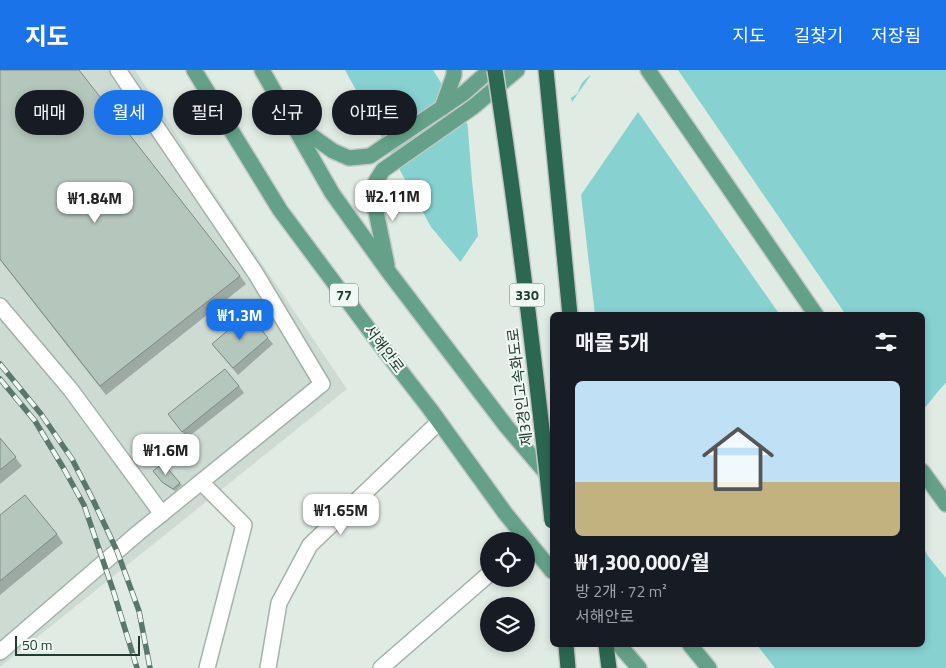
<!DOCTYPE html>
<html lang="ko">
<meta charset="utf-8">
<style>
:root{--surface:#171b24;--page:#20242c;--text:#f1f3f6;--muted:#9ea1a6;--line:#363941;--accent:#1a73e8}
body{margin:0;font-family:"Titillium Web","Noto Sans KR",sans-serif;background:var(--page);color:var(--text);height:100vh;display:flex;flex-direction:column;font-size:19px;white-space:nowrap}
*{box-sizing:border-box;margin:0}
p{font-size:16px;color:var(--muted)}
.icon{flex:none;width:28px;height:28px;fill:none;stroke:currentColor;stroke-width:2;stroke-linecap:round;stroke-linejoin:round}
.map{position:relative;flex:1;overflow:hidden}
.sheet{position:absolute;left:550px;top:242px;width:375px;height:335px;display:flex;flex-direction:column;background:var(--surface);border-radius:8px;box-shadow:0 2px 8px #0003}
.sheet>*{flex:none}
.guide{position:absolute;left:15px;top:20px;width:460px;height:45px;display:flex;gap:10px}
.tools{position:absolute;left:480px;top:462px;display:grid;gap:10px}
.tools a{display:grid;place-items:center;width:55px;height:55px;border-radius:50%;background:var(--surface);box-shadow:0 2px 8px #0003;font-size:25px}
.scale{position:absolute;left:15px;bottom:12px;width:125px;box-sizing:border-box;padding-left:5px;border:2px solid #213b30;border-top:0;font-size:14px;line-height:18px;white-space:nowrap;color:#213b30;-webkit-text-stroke:4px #f0f8f3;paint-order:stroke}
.price{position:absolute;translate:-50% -42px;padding:0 11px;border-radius:10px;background:#fff;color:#222;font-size:16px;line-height:32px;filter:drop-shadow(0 1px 2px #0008)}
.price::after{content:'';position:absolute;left:50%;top:30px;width:15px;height:11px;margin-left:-8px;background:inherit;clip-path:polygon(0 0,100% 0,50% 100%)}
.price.current{background:var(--accent);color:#fff}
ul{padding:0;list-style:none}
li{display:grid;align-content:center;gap:10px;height:265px;padding:0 25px}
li+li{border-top:1px solid var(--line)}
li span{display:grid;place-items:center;height:155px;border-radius:8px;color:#555}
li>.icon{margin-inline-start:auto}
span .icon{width:90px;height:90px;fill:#fffc;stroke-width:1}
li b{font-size:21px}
h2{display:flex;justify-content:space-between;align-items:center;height:60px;padding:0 25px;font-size:21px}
.tag{padding:0 18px;border-radius:22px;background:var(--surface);box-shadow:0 2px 8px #0003;font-size:18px;line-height:45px}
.tag.current{background:var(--accent);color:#fff}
header{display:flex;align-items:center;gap:30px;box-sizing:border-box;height:70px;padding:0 25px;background:var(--accent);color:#fff}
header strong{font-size:24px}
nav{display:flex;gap:28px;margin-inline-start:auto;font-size:18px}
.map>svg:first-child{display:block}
</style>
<header>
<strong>지도</strong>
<nav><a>지도</a><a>길찾기</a><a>저장됨</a></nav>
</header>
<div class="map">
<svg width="946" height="598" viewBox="0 0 946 598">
<rect width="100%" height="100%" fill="#e0ebe4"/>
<polygon fill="#cedbd3" points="0,0 135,0 214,123 347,319 0,597"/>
<g fill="#87d1d1">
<path d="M345,0H433L487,85L578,23C583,3 598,2 615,0L641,21L665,13V0H946V313L941,318L923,340L922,245H552V301L431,157Z"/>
<polygon points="923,477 928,486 946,508 946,598 775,598 757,575 922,575"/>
</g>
<polygon fill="#e0ebe4" points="597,0 626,0 629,3 636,17 641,19 659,14 662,11 664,6 662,0 678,0 846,245 780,245 638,42 581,125 595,245 552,245 552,303 551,303 459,194 478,166 472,111 467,48 488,82 570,25 572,32 593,2"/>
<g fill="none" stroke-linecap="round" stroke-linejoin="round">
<g stroke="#a3b3aa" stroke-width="18">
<g id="minor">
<polyline points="0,236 71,320 162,444"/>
<polyline points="201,412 244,455 207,598"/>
<polyline points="0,582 138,463 322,314 256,204 118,0"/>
<polyline points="268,598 279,533 310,475 439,352"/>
<polyline points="381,598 489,504"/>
</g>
</g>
<g stroke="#c1c8c5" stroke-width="18">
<g id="major">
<polyline points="194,0 280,140 382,277 430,339 505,443 552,501"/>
<polyline points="262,0 332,123 388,201 506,356 552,410"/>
<polyline points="648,0 816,245"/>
<polyline points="442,38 454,5 454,0"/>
<polyline points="295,54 333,81 349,88 370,86 464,23 490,0"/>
<polyline points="387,195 373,127 376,111 383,100 473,37 517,0"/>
<polyline points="922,401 946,434"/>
<polyline points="619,575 639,598"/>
<polyline points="690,575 709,598"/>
</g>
</g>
<g stroke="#c1c8c5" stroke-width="18">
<g id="highway">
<polyline points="546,0 570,245"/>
<polyline points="566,575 568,598"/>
<polyline points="606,575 609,598"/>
</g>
</g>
<use href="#minor" stroke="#fff" stroke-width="15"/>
<use href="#major" stroke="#64a188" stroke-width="15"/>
<use href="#highway" stroke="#2c6752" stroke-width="15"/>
<g stroke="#5b776b" stroke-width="5.5">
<g id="rail">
<polyline points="0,294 41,344 72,389 94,432 117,481 139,541 150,598"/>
<polyline points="0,309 35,351 64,399 84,435 113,520 137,598"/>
</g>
</g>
<use href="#rail" stroke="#f0f8f3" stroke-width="4" stroke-dasharray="11" stroke-linecap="butt"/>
<g stroke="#c1c8c5" stroke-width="18" stroke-linecap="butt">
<path id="highway-bridge" d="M495,0C518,150 536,300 552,451"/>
</g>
<use href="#highway-bridge" stroke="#2c6752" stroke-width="15"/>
</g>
<g fill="#9caaa3">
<polygon points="0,0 240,206 246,214 106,325 0,190"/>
<polygon points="268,268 273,274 238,305 217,280 212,274"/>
<polygon points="239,316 244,323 187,368 168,344"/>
<polygon points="0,368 22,396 0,414"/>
<polygon points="153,401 180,413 182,415 175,421 164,414"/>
<polygon points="0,445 57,464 63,473 0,525"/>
</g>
<g fill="#b5c6bd" stroke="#7f8b84">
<polygon points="0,0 79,0 240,206 100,316 0,189"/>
<polygon points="248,243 268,268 233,298 212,274"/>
<polygon points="225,299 239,316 182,362 168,344"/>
<polygon points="0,368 16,387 0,400"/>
<polygon points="163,393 180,413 173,419 162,412 153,401"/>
<polygon points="25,425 57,464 0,511 0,445"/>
</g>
<g text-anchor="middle" stroke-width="4" stroke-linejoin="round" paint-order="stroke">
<g fill="#f0f8f3" stroke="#5f746a" stroke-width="1">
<rect x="330" y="213.5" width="28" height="23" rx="4"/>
<rect x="509.5" y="213.5" width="35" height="23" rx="4"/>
</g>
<g font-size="14" font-weight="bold" fill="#213b30">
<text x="344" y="230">77</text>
<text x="527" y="230">330</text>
</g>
<g font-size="15" fill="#213b30" stroke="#f0f8f3">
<text transform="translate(384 279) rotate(53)" y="5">서해안로</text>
<text transform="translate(520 317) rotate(-97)" y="5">제3경인고속화도로</text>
</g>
</g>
</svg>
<div class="tools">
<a><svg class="icon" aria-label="locate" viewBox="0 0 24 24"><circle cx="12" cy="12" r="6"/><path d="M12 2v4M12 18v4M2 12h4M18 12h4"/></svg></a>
<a><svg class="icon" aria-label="layers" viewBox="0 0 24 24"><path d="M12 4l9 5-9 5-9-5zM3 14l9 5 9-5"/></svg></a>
</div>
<div class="scale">50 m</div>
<b class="price" style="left:393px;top:152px">₩2.11M</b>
<b class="price" style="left:95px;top:154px">₩1.84M</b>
<b class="price current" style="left:240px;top:271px">₩1.3M</b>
<b class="price" style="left:166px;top:406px">₩1.6M</b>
<b class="price" style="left:341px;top:466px">₩1.65M</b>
<div class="guide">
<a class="tag">매매</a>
<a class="tag current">월세</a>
<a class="tag">필터</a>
<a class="tag">신규</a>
<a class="tag">아파트</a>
</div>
<section class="sheet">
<h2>매물 5개<svg class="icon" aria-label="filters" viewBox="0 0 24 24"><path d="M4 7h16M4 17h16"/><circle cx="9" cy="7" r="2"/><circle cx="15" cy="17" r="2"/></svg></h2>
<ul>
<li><span style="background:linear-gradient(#bfe0f5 65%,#c2b280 0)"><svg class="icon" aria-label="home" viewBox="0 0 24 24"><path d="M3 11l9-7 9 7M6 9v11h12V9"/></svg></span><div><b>₩1,300,000/월</b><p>방 2개 · 72 m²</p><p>서해안로</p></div></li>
</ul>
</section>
</div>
